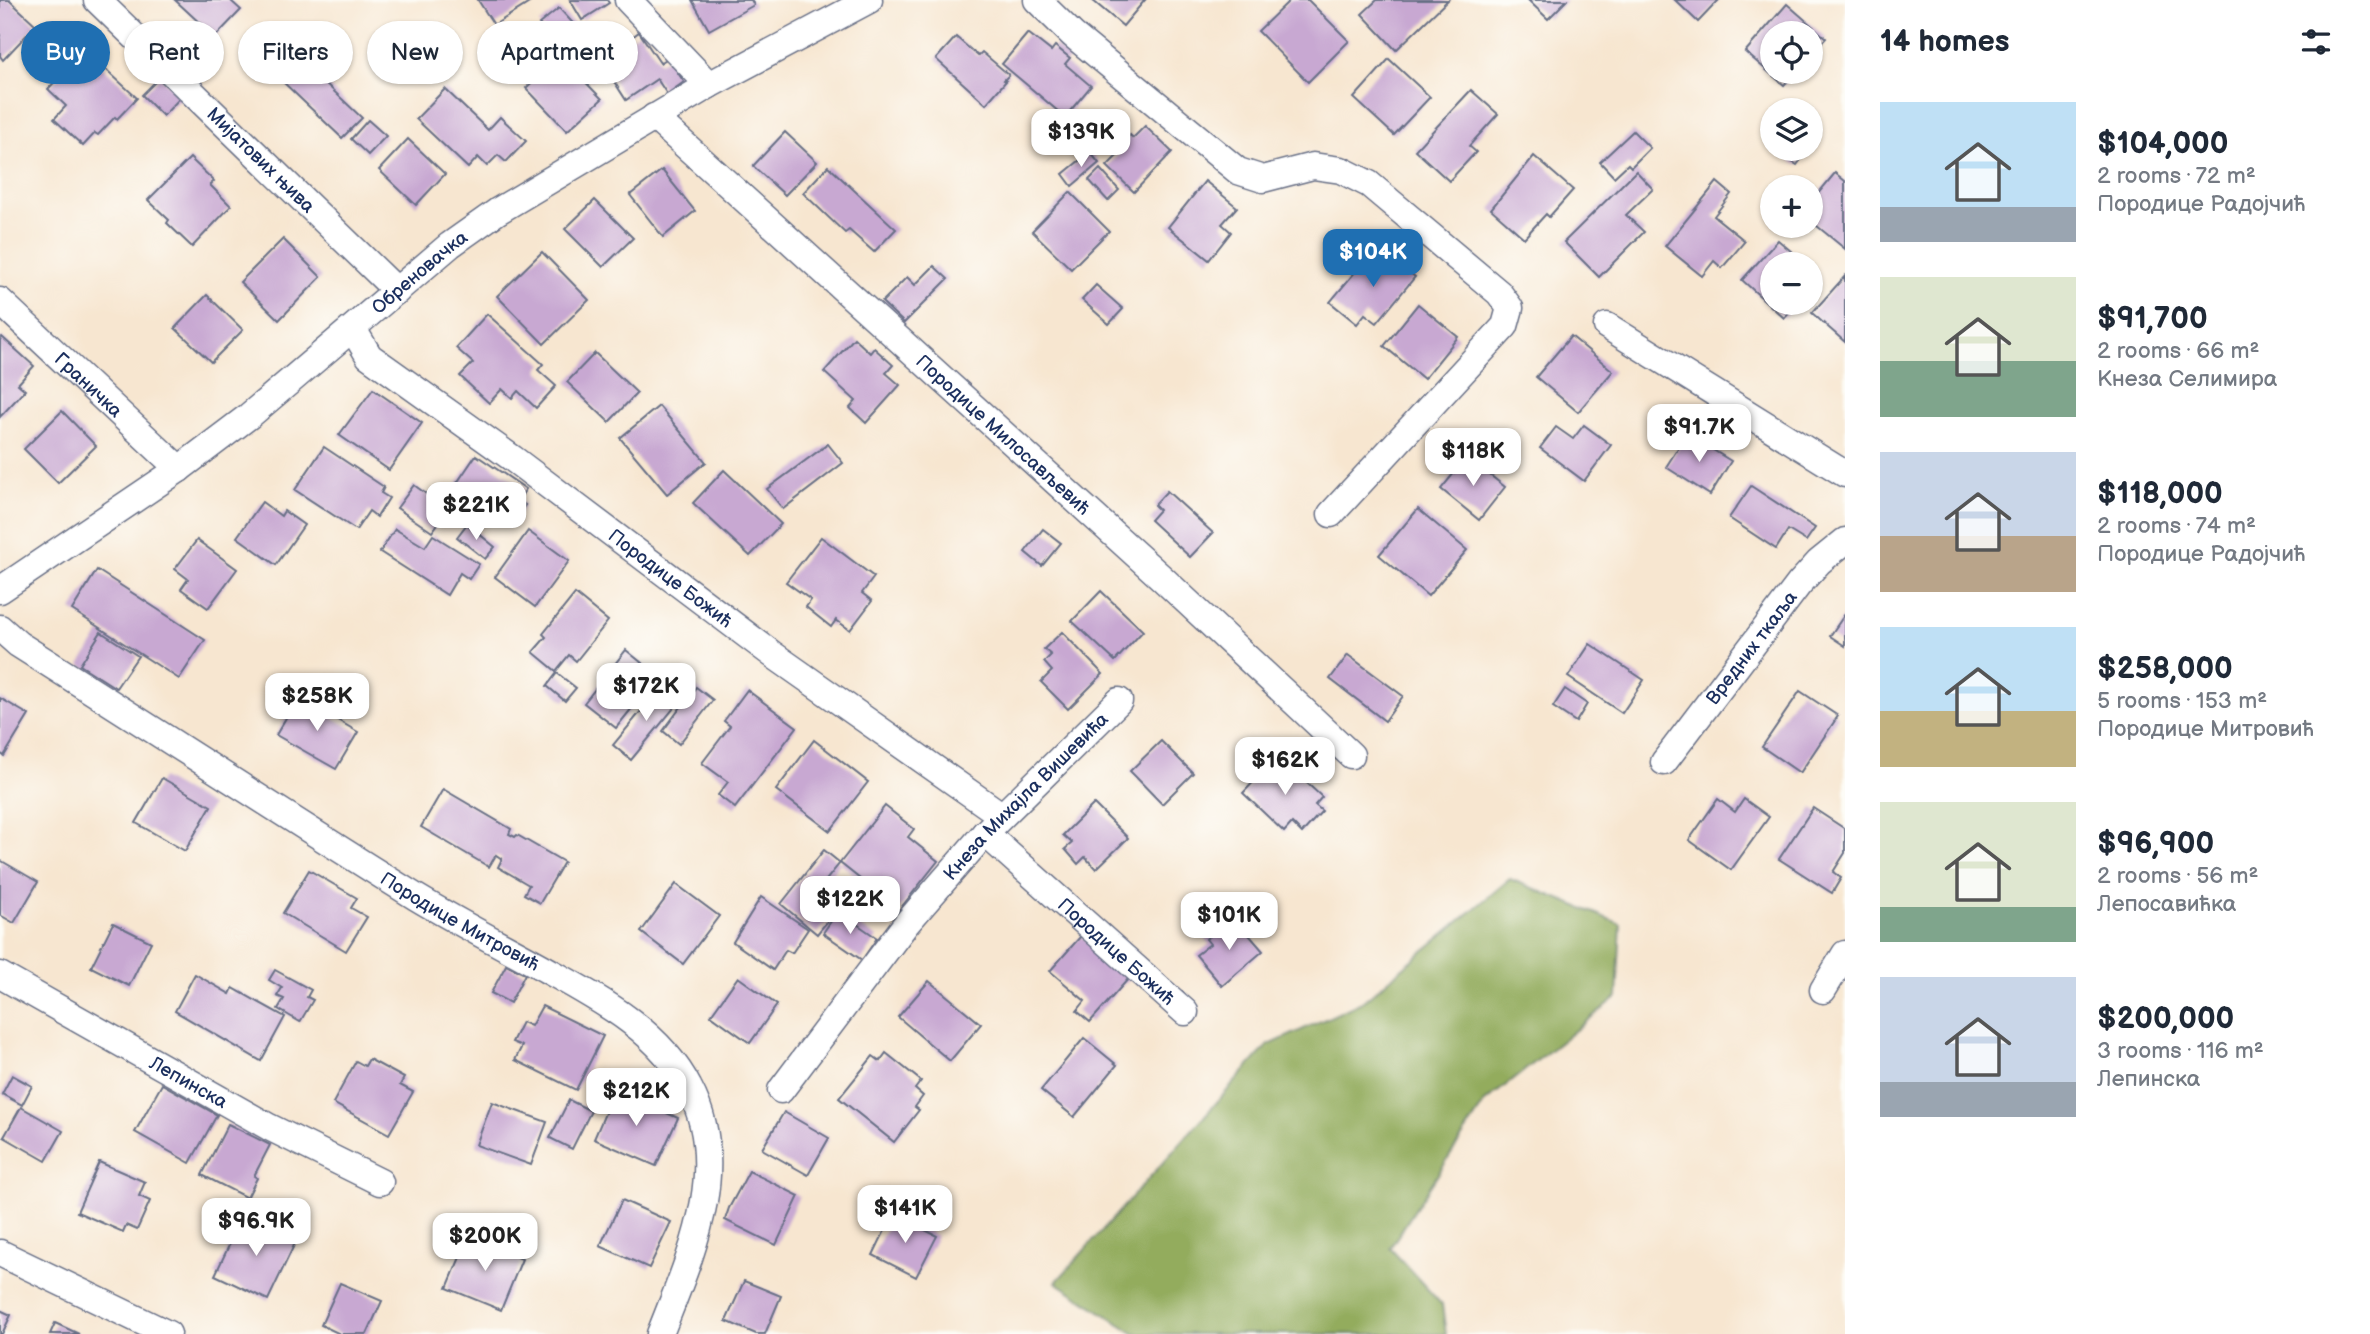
<!DOCTYPE html>
<meta charset="utf-8">
<style>
:root{--surface:#fff;--page:#f6f6f7;--text:#1f2937;--muted:#747a83;--accent:#1f6fb2}
body{margin:0;font-family:"Balsamiq Sans",sans-serif;background:var(--page);color:var(--text);height:100vh;display:flex;flex-direction:column;font-size:26px;white-space:nowrap}
*{box-sizing:border-box;margin:0}
p{font-size:23px;color:var(--muted)}
.icon{flex:none;width:38px;height:38px;fill:none;stroke:currentColor;stroke-width:2;stroke-linecap:round;stroke-linejoin:round}
.map{position:relative;flex:1;overflow:hidden}
.panel{display:flex;flex-direction:column;background:var(--surface);width:525px}
.panel>*{flex:none}
.top-card{position:absolute;left:21px;top:21px;width:665px;height:63px;display:flex;gap:14px}
.controls{position:absolute;left:1760px;top:21px;display:grid;gap:14px}
.controls a{display:grid;place-items:center;width:63px;height:63px;border-radius:50%;background:var(--surface);box-shadow:0 2px 5px #0004;font-size:35px}
.price{position:absolute;translate:-50% -60px;padding:0 16px;border-radius:14px;background:#fff;color:#222;font-size:23px;line-height:46px;filter:drop-shadow(0 2px 4px #0008)}
.price::after{content:'';position:absolute;left:50%;top:42px;width:21px;height:16px;margin-left:-10px;background:inherit;clip-path:polygon(0 0,100% 0,50% 100%)}
.price.active{background:var(--accent);color:#fff}
ul{padding:0;list-style:none}
li{display:flex;align-items:center;gap:21px;height:175px;padding:0 35px}
li span{display:grid;place-items:center;flex:none;width:196px;height:140px;border-radius:0px;color:#555}
li>.icon{margin-inline-start:auto}
span .icon{width:84px;height:84px;fill:#fffc;stroke-width:1}
li b{font-size:30px}
h2{display:flex;justify-content:space-between;align-items:center;height:84px;padding:0 35px;font-size:30px}
.tag{padding:0 24px;border-radius:32px;background:var(--surface);box-shadow:0 2px 5px #0004;font-size:24px;line-height:63px}
.tag.active{background:var(--accent);color:#fff}
main{display:flex;flex:1;min-height:0}
.map>svg:first-child{display:block}
</style>
<main>
<div class="map">
<svg width="1845" height="1334" viewBox="0 0 1845 1334">
<rect width="100%" height="100%" fill="#fdfcf7"/>
<filter id="ink" filterUnits="userSpaceOnUse"><feTurbulence type="fractalNoise" baseFrequency=".0143" numOctaves="2"/><feDisplacementMap in="SourceGraphic" scale="14" xChannelSelector="R" yChannelSelector="G"/><feConvolveMatrix kernelMatrix="1 2 1 2 8 2 1 2 1" color-interpolation-filters="sRGB"/></filter>
<filter id="wash" filterUnits="userSpaceOnUse"><feTurbulence type="fractalNoise" baseFrequency=".00686" numOctaves="4" result="noise"/><feDisplacementMap in="SourceGraphic" scale="28" xChannelSelector="R" yChannelSelector="G"/><feGaussianBlur stdDeviation="1.57" result="paint"/><feColorMatrix in="noise" values="0 0 0 0 0 0 0 0 0 0 0 0 0 0 0 0 0 1.4 0 .05"/><feComposite in="paint" operator="in"/></filter>
<g filter="url(#wash)">
<rect width="100%" height="100%" fill="#f7e6d0"/>
<polygon fill="#93ac5d" stroke="#576e5e" stroke-width="2" points="1510,879 1621,924 1617,997 1485,1102 1390,1248 1442,1305 1446,1334 1135,1334 1056,1282 1267,1046 1362,1002"/>
<g id="blocks">
<g fill="#c8a8d2">
<polygon points="0,0 9,0 36,25 3,60 0,56"/>
<polygon points="175,0 230,0 241,10 215,37"/>
<polygon points="478,0 534,0 494,25"/>
<polygon points="570,0 607,0 609,3 582,20"/>
<polygon points="692,0 751,0 754,5 709,30"/>
<polygon points="1092,0 1145,0 1123,26"/>
<polygon points="1290,0 1308,0 1349,41 1308,82 1258,31"/>
<polygon points="1377,0 1448,0 1396,50 1362,14"/>
<polygon points="1528,0 1567,0 1548,19"/>
<polygon points="1675,0 1719,0 1698,22"/>
<polygon points="1787,4 1826,38 1811,54 1811,33 1773,33 1773,72 1796,72 1784,85 1745,52"/>
<polygon points="559,8 590,42 605,31 617,48 639,32 660,63 668,58 684,82 667,94 657,79 626,100 606,69 591,81 539,24"/>
<polygon points="1028,33 1051,51 1055,46 1070,58 1065,64 1091,86 1065,117 1002,64"/>
<polygon points="956,37 978,56 982,52 1009,75 1004,80 1006,81 986,104 936,59"/>
<polygon points="280,40 362,118 342,138 260,60"/>
<polygon points="85,50 137,98 117,119 115,117 98,135 95,133 83,146 54,119 66,106 48,89"/>
<polygon points="560,56 602,99 567,131 526,88"/>
<polygon points="1389,59 1430,97 1394,135 1354,98"/>
<polygon points="160,77 181,97 163,116 142,95"/>
<polygon points="445,89 488,130 500,117 526,141 506,162 498,155 487,166 478,157 468,168 416,119"/>
<polygon points="1471,90 1498,114 1469,146 1476,152 1449,181 1415,150"/>
<polygon points="368,120 386,136 368,155 351,139"/>
<polygon points="1145,126 1172,152 1134,192 1107,166 1121,152 1117,148 1130,135 1133,138"/>
<polygon points="1633,131 1650,148 1631,167 1628,164 1614,177 1600,162"/>
<polygon points="785,132 817,162 785,195 753,166"/>
<polygon points="408,139 445,174 416,205 379,170"/>
<polygon points="1773,149 1809,149 1797,165"/>
<polygon points="1090,152 1099,163 1072,186 1063,174"/>
<polygon points="1534,156 1573,190 1549,217 1546,214 1524,238 1491,209"/>
<polygon points="190,158 214,181 210,185 231,206 192,247 167,223 169,220 148,200"/>
<polygon points="828,166 896,229 874,252 849,230 845,233 803,193"/>
<polygon points="1100,169 1119,190 1108,201 1089,180"/>
<polygon points="662,170 695,211 663,237 630,195"/>
<polygon points="1636,171 1653,189 1626,215 1644,232 1599,277 1564,242"/>
<polygon points="1835,173 1845,181 1845,249 1811,221 1811,202"/>
<polygon points="1205,181 1237,207 1222,224 1231,232 1209,260 1168,227"/>
<polygon points="1717,182 1731,194 1714,216 1745,241 1722,268 1714,261 1702,276 1665,246"/>
<polygon points="1070,192 1109,231 1071,269 1032,231"/>
<polygon points="595,200 633,238 603,267 565,229"/>
<polygon points="283,239 321,277 279,320 240,282"/>
<polygon points="1778,240 1806,264 1773,264 1773,303 1797,303 1784,318 1742,280"/>
<polygon points="542,252 589,300 544,344 497,296"/>
<polygon points="1385,252 1415,277 1377,323 1365,314 1357,324 1330,302 1366,259 1374,266"/>
<polygon points="934,266 948,279 904,323 882,302 907,277 915,285"/>
<polygon points="1845,276 1845,342 1812,313"/>
<polygon points="1096,285 1123,309 1109,324 1082,300"/>
<polygon points="207,295 243,330 211,362 175,328"/>
<polygon points="1418,304 1458,337 1424,379 1384,346"/>
<polygon points="487,314 543,364 538,370 556,386 536,408 518,391 512,398 502,389 489,403 460,376 473,363 456,348"/>
<polygon points="1571,336 1613,371 1578,412 1536,377"/>
<polygon points="2,337 34,366 18,384 25,390 0,417 0,340"/>
<polygon points="854,338 870,353 874,348 893,365 886,373 900,385 866,423 850,408 856,401 824,372"/>
<polygon points="595,353 637,393 609,422 567,382"/>
<polygon points="373,389 422,423 389,470 339,435"/>
<polygon points="659,406 706,462 667,494 620,438"/>
<polygon points="62,411 96,446 58,483 24,449"/>
<polygon points="1584,425 1611,445 1584,481 1540,448 1556,427 1573,439"/>
<polygon points="1687,434 1731,461 1710,495 1666,467"/>
<polygon points="828,444 843,463 783,509 767,489"/>
<polygon points="324,447 384,487 381,493 389,498 377,517 369,511 356,530 295,490"/>
<polygon points="476,455 526,489 518,500 525,505 515,519 509,514 507,517 457,483"/>
<polygon points="1467,457 1505,487 1479,520 1441,489"/>
<polygon points="724,470 781,524 750,556 693,503"/>
<polygon points="414,485 448,510 432,532 397,508"/>
<polygon points="1751,486 1815,528 1806,541 1788,530 1776,549 1729,518"/>
<polygon points="1167,491 1213,533 1190,557 1150,520 1159,510 1154,505"/>
<polygon points="262,502 281,516 284,511 304,525 276,565 237,537"/>
<polygon points="1418,509 1467,550 1428,596 1379,555"/>
<polygon points="467,524 495,547 485,559 457,537"/>
<polygon points="395,529 425,547 433,535 479,564 469,579 460,573 447,595 380,552"/>
<polygon points="1043,529 1061,543 1042,566 1025,552"/>
<polygon points="528,531 569,561 535,607 495,577"/>
<polygon points="821,537 874,577 862,593 872,601 850,630 836,620 831,627 806,607 811,600 786,582"/>
<polygon points="197,540 237,569 208,608 181,589 188,579 175,569"/>
<polygon points="97,570 205,640 179,679 72,610"/>
<polygon points="1101,591 1143,631 1115,661 1072,621"/>
<polygon points="575,594 608,621 576,661 569,655 556,671 533,652 546,637 543,634"/>
<polygon points="1845,614 1845,646 1830,636"/>
<polygon points="101,632 138,656 116,688 80,665"/>
<polygon points="1062,632 1103,674 1068,709 1041,682 1052,671 1044,662 1051,655 1044,649"/>
<polygon points="1590,644 1644,680 1622,713 1568,677"/>
<polygon points="626,650 658,676 616,728 584,703"/>
<polygon points="1348,655 1403,696 1385,721 1330,679"/>
<polygon points="557,673 576,688 565,701 547,686"/>
<polygon points="661,687 679,702 631,760 613,745"/>
<polygon points="696,687 713,700 679,744 663,731"/>
<polygon points="1565,689 1587,704 1576,722 1553,707"/>
<polygon points="747,690 797,727 735,808 718,795 728,782 702,763 730,726 724,721"/>
<polygon points="1800,691 1838,716 1800,773 1762,747"/>
<polygon points="298,697 358,732 336,769 276,735"/>
<polygon points="0,698 29,715 4,756 0,753"/>
<polygon points="814,740 868,782 830,831 776,790"/>
<polygon points="1161,741 1193,773 1162,804 1130,771"/>
<polygon points="1278,756 1322,797 1315,805 1322,811 1302,833 1292,823 1284,832 1243,793"/>
<polygon points="162,778 211,806 185,851 136,823"/>
<polygon points="443,789 511,829 509,834 515,837 517,835 564,862 540,903 524,894 529,885 498,867 502,859 496,855 489,867 421,827"/>
<polygon points="1718,799 1735,812 1744,799 1769,817 1731,870 1689,840"/>
<polygon points="1094,804 1128,838 1096,869 1085,857 1078,864 1065,849 1072,843 1063,835"/>
<polygon points="885,806 914,829 908,837 938,861 899,910 840,863"/>
<polygon points="1813,808 1845,829 1845,853 1833,872 1841,878 1832,893 1779,859"/>
<polygon points="824,850 840,863 810,900 831,917 817,934 781,904"/>
<polygon points="0,860 38,882 14,923 0,915"/>
<polygon points="309,870 357,898 351,908 367,917 346,951 283,913"/>
<polygon points="676,884 719,916 683,964 641,932"/>
<polygon points="761,897 808,929 792,953 786,950 773,970 733,942"/>
<polygon points="838,911 877,938 862,960 823,933"/>
<polygon points="1227,921 1231,926 1237,921 1263,951 1222,986 1196,955 1210,944 1206,939"/>
<polygon points="113,923 151,942 129,986 91,967"/>
<polygon points="1081,936 1129,978 1090,1022 1077,1011 1085,1001 1050,971"/>
<polygon points="506,965 525,974 510,1003 491,993"/>
<polygon points="275,970 311,990 307,997 313,1000 300,1022 278,1009 284,999 277,996 282,988 269,980"/>
<polygon points="195,974 230,994 233,988 285,1017 261,1061 175,1011"/>
<polygon points="738,977 777,1005 750,1043 711,1015"/>
<polygon points="929,981 981,1024 950,1061 898,1017"/>
<polygon points="542,1006 603,1036 576,1090 515,1060 522,1046 512,1042 522,1022 531,1026"/>
<polygon points="1084,1038 1117,1065 1074,1117 1041,1090"/>
<polygon points="886,1053 921,1081 915,1089 923,1096 915,1107 919,1110 894,1142 839,1098 873,1056 880,1061"/>
<polygon points="369,1059 404,1078 400,1085 413,1092 389,1134 333,1103 356,1061 365,1066"/>
<polygon points="12,1075 32,1086 22,1105 2,1094"/>
<polygon points="162,1084 217,1115 190,1163 135,1132"/>
<polygon points="615,1090 678,1118 656,1166 594,1139"/>
<polygon points="569,1100 591,1111 572,1149 550,1138"/>
<polygon points="492,1102 547,1122 531,1165 476,1145"/>
<polygon points="21,1107 63,1131 46,1161 4,1137"/>
<polygon points="784,1112 829,1138 808,1175 762,1149"/>
<polygon points="228,1124 270,1145 254,1176 257,1178 247,1198 202,1175"/>
<polygon points="99,1162 145,1182 139,1196 150,1201 137,1230 126,1225 123,1232 77,1212"/>
<polygon points="749,1171 799,1196 776,1245 725,1220 729,1208"/>
<polygon points="622,1200 671,1222 649,1268 600,1246"/>
<polygon points="893,1214 937,1236 916,1277 873,1255"/>
<polygon points="243,1216 296,1241 268,1300 215,1275"/>
<polygon points="469,1236 522,1259 501,1310 447,1288"/>
<polygon points="744,1281 781,1296 765,1334 756,1334 726,1321"/>
<polygon points="340,1283 382,1301 367,1334 340,1334 321,1325"/>
<polygon points="0,1310 11,1315 2,1334 0,1334"/>
<polygon points="55,1323 79,1334 50,1334"/>
</g>
</g>
</g>
<g filter="url(#ink)">
<use href="#blocks" fill-opacity="0" stroke="#686f86" stroke-width="2"/>
<g fill="none" stroke-linecap="round" stroke-linejoin="round">
<g stroke="#686f86" stroke-width="29">
<g id="street">
<path id="s1" d="M97,0L397,291"/>
<polyline points="628,0 709,85"/>
<polyline points="1037,0 1073,35 1238,171 1263,179 1313,166 1341,170 1369,184 1499,293 1510,308 1505,326 1331,514"/>
<path id="s2" d="M654,117L1163,579L1351,755"/>
<path id="s3" d="M0,301L179,469"/>
<polyline points="1607,326 1845,474"/>
<path id="s4" d="M353,329L369,356L512,458L772,654L1001,815"/>
<path id="s5" d="M0,590L179,469L249,416L450,245L498,211L709,85L869,0"/>
<path id="s6" d="M0,628L18,644C151,728 283,814 416,897C459,923 504,946 547,970C601,1000 660,1031 689,1088C732,1168 690,1257 660,1334"/>
<path id="s7" d="M1664,762L1799,584L1819,562L1845,541"/>
<path id="s8" d="M985,833L1185,1012"/>
<path id="s9" d="M0,975L269,1127L380,1182"/>
<polyline points="1823,990 1845,954"/>
<path id="s10" d="M781,1090L906,924L985,833L1119,701"/>
<polyline points="0,1253 168,1334"/>
</g>
</g>
<use href="#street" stroke="#fff" stroke-width="26"/>
</g>
</g>
<g text-anchor="middle" stroke-width="6" stroke-linejoin="round" paint-order="stroke">
<g font-size="19" fill="#1b2f5e" stroke="#fdfcf7">
<text dy="7" stroke="none"><textPath href="#s1" startOffset="229">Мијатових њива</textPath></text>
<text dy="7" stroke="none"><textPath href="#s5" startOffset="527">Обреновачка</textPath></text>
<text dy="7" stroke="none"><textPath href="#s3" startOffset="122">Граничка</textPath></text>
<text dy="7" stroke="none"><textPath href="#s2" startOffset="472">Породице Милосављевић</textPath></text>
<text dy="7" stroke="none"><textPath href="#s4" startOffset="406">Породице Божић</textPath></text>
<text dy="7" stroke="none"><textPath href="#s7" startOffset="144">Вредних ткаља</textPath></text>
<text dy="7" stroke="none"><textPath href="#s10" startOffset="383">Кнеза Михајла Вишевића</textPath></text>
<text dy="7" stroke="none"><textPath href="#s6" startOffset="546">Породице Митровић</textPath></text>
<text dy="7" stroke="none"><textPath href="#s8" startOffset="177">Породице Божић</textPath></text>
<text dy="7" stroke="none"><textPath href="#s9" startOffset="217">Лепинска</textPath></text>
</g>
</g>
</svg>
<div class="controls">
<a><svg class="icon" aria-label="locate" viewBox="0 0 24 24"><circle cx="12" cy="12" r="6"/><path d="M12 2v4M12 18v4M2 12h4M18 12h4"/></svg></a>
<a><svg class="icon" aria-label="layers" viewBox="0 0 24 24"><path d="M12 4l9 5-9 5-9-5zM3 14l9 5 9-5"/></svg></a>
<a>+</a>
<a>−</a>
</div>
<b class="price" style="left:1081px;top:169px">$139K</b>
<b class="price active" style="left:1373px;top:289px">$104K</b>
<b class="price" style="left:1699px;top:464px">$91.7K</b>
<b class="price" style="left:1473px;top:488px">$118K</b>
<b class="price" style="left:476px;top:542px">$221K</b>
<b class="price" style="left:646px;top:723px">$172K</b>
<b class="price" style="left:317px;top:733px">$258K</b>
<b class="price" style="left:1285px;top:797px">$162K</b>
<b class="price" style="left:850px;top:936px">$122K</b>
<b class="price" style="left:1229px;top:952px">$101K</b>
<b class="price" style="left:636px;top:1128px">$212K</b>
<b class="price" style="left:905px;top:1245px">$141K</b>
<b class="price" style="left:256px;top:1258px">$96.9K</b>
<b class="price" style="left:485px;top:1273px">$200K</b>
<div class="top-card">
<a class="tag active">Buy</a>
<a class="tag">Rent</a>
<a class="tag">Filters</a>
<a class="tag">New</a>
<a class="tag">Apartment</a>
</div>
</div>
<section class="panel">
<h2>14 homes<svg class="icon" aria-label="filters" viewBox="0 0 24 24"><path d="M4 7h16M4 17h16"/><circle cx="9" cy="7" r="2"/><circle cx="15" cy="17" r="2"/></svg></h2>
<ul>
<li><span style="background:linear-gradient(#bfe0f5 75%,#9aa5b1 0)"><svg class="icon" aria-label="home" viewBox="0 0 24 24"><path d="M3 11l9-7 9 7M6 9v11h12V9"/></svg></span><div><b>$104,000</b><p>2 rooms · 72 m²</p><p>Породице Радојчић</p></div></li>
<li><span style="background:linear-gradient(#dfe7d0 60%,#7fa58c 0)"><svg class="icon" aria-label="home" viewBox="0 0 24 24"><path d="M3 11l9-7 9 7M6 9v11h12V9"/></svg></span><div><b>$91,700</b><p>2 rooms · 66 m²</p><p>Кнеза Селимира</p></div></li>
<li><span style="background:linear-gradient(#c9d6e8 60%,#b9a48a 0)"><svg class="icon" aria-label="home" viewBox="0 0 24 24"><path d="M3 11l9-7 9 7M6 9v11h12V9"/></svg></span><div><b>$118,000</b><p>2 rooms · 74 m²</p><p>Породице Радојчић</p></div></li>
<li><span style="background:linear-gradient(#bfe0f5 60%,#c2b280 0)"><svg class="icon" aria-label="home" viewBox="0 0 24 24"><path d="M3 11l9-7 9 7M6 9v11h12V9"/></svg></span><div><b>$258,000</b><p>5 rooms · 153 m²</p><p>Породице Митровић</p></div></li>
<li><span style="background:linear-gradient(#dfe7d0 75%,#7fa58c 0)"><svg class="icon" aria-label="home" viewBox="0 0 24 24"><path d="M3 11l9-7 9 7M6 9v11h12V9"/></svg></span><div><b>$96,900</b><p>2 rooms · 56 m²</p><p>Лепосавићка</p></div></li>
<li><span style="background:linear-gradient(#c9d6e8 75%,#9aa5b1 0)"><svg class="icon" aria-label="home" viewBox="0 0 24 24"><path d="M3 11l9-7 9 7M6 9v11h12V9"/></svg></span><div><b>$200,000</b><p>3 rooms · 116 m²</p><p>Лепинска</p></div></li>
</ul>
</section>
</main>
